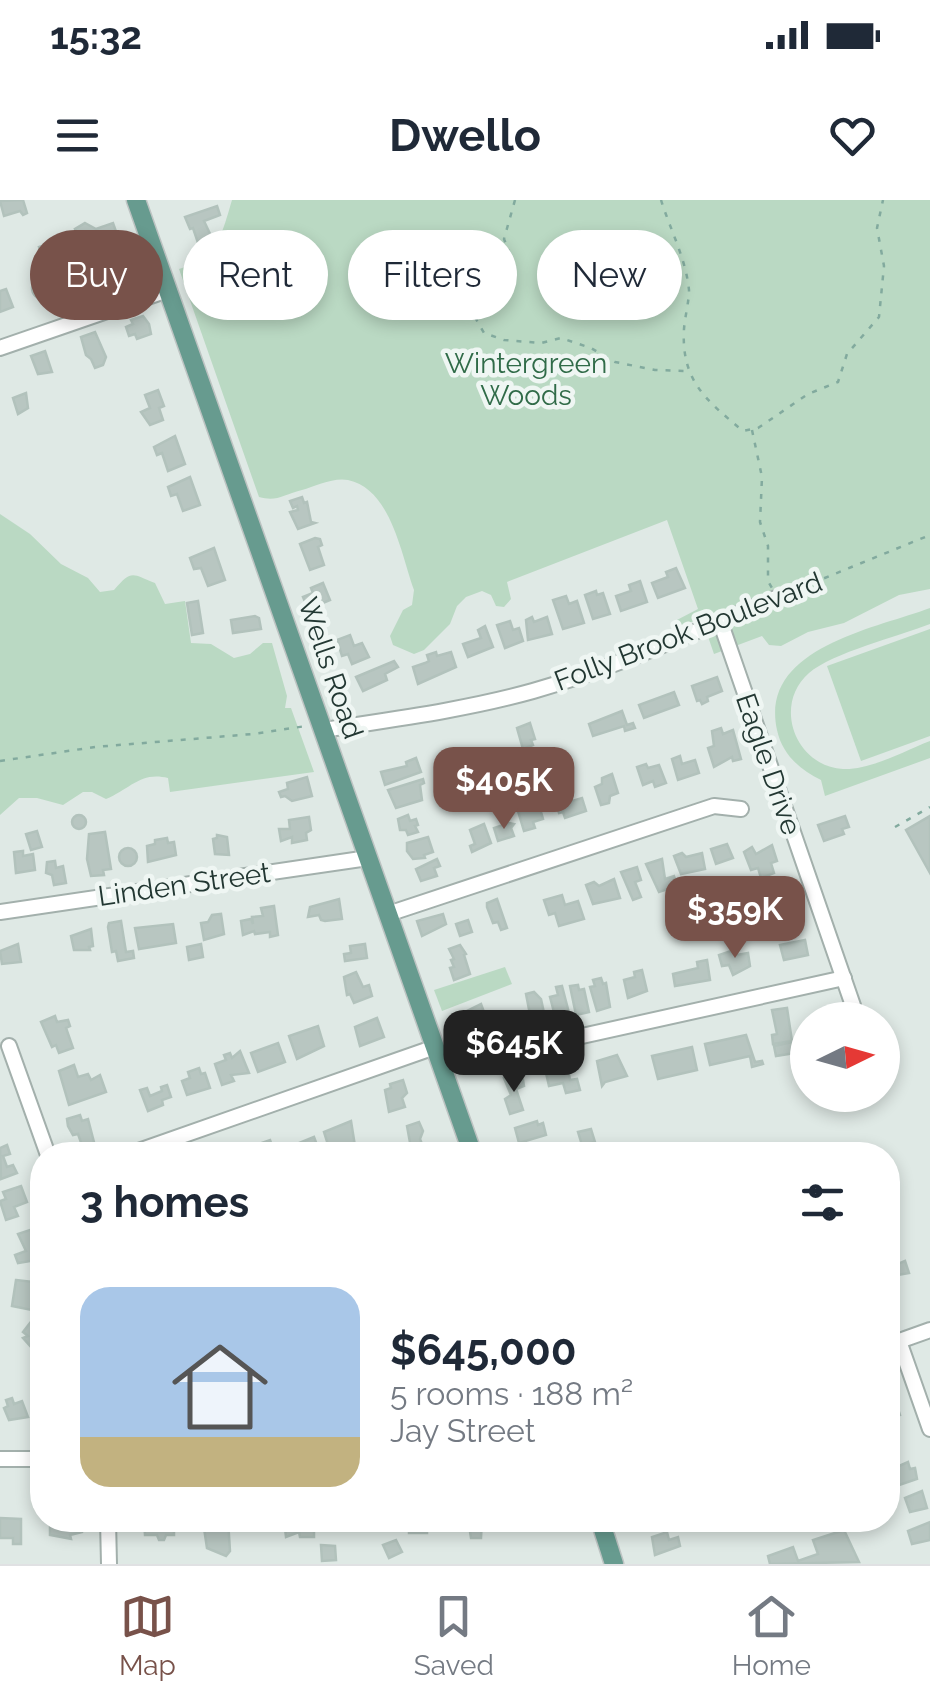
<!DOCTYPE html>
<meta charset="utf-8">
<style>
:root{--surface:#fff;--page:#f6f6f7;--text:#1f2937;--muted:#747a83;--line:#e0e1e3;--accent:#78524a}
body{margin:0;font-family:Raleway,sans-serif;background:var(--page);color:var(--text);height:100vh;display:flex;flex-direction:column;font-size:38px;white-space:nowrap}
*{box-sizing:border-box;margin:0}
p{font-size:32px;color:var(--muted)}
.icon{flex:none;width:55px;height:55px;fill:none;stroke:currentColor;stroke-width:2;stroke-linecap:round;stroke-linejoin:round}
.map{position:relative;flex:1;overflow:hidden}
.side{position:absolute;left:30px;top:942px;width:870px;height:390px;display:flex;flex-direction:column;background:var(--surface);border-radius:40px;box-shadow:0 5px 15px #0003}
.side>*{flex:none}
.guide{position:absolute;left:30px;top:30px;width:870px;height:90px;display:flex;gap:20px}
.needle{width:65px;rotate:85deg}
.fabs{position:absolute;left:790px;top:802px;display:grid;gap:20px}
.fabs a{display:grid;place-items:center;width:110px;height:110px;border-radius:50%;background:var(--surface);box-shadow:0 5px 15px #0003;font-size:50px}
.price{position:absolute;translate:-50% -85px;padding:0 22px;border-radius:20px;background:var(--accent);color:#fff;font-size:32px;line-height:65px;filter:drop-shadow(0 2px 5px #0008)}
.price::after{content:'';position:absolute;left:50%;top:60px;width:30px;height:22px;margin-left:-15px;background:inherit;clip-path:polygon(0 0,100% 0,50% 100%)}
.price.on{background:#222;color:#fff}
ul{padding:0;list-style:none}
li{display:flex;align-items:center;gap:30px;height:250px;padding:0 50px}
li span{display:grid;place-items:center;flex:none;width:280px;height:200px;border-radius:30px;color:#555}
li>.icon{margin-inline-start:auto}
span .icon{width:120px;height:120px;fill:#fffc;stroke-width:1}
li b{font-size:42px}
h2{display:flex;justify-content:space-between;align-items:center;height:120px;padding:0 50px;font-size:42px}
.pill{padding:0 35px;border-radius:45px;background:var(--surface);box-shadow:0 5px 15px #0003;font-size:35px;line-height:90px}
.pill.on{background:var(--accent);color:#fff}
.status{display:flex;justify-content:space-between;align-items:center;height:70px;padding:0 50px;background:var(--surface);direction:ltr}
.status svg{height:28px;fill:currentColor}
header{display:flex;justify-content:space-between;align-items:center;height:130px;padding:0 50px;background:var(--surface);font-size:45px;font-weight:700}
.tab-bar{display:flex;justify-content:space-around;align-items:center;height:140px;border-top:2px solid var(--line);background:var(--surface);font-size:28px;color:var(--muted)}
.tab-bar a{display:grid;justify-items:center;gap:5px}
.tab-bar .on{color:var(--accent)}
.map>svg:first-child{display:block}
</style>
<div class="status"><b>15:32</b><svg viewBox="0 0 49 12"><path d="M0 12V9h3v3zM5 12V6h3v6zM10 12V3h3v9zM15 12V0h3v12zM26 1h20v11H26zM47 4h2v5h-2z"/></svg></div>
<header><svg class="icon" aria-label="menu" viewBox="0 0 24 24"><path d="M4 6h16M4 12h16M4 18h16"/></svg>Dwello<svg class="icon" aria-label="heart" viewBox="0 0 24 24"><path d="M12 20l-8-8c-3-5 5-10 8-4 3-6 11-1 8 4z"/></svg></header>
<div class="map">
<svg width="930" height="1364" viewBox="0 0 930 1364">
<rect width="100%" height="100%" fill="#dfe9e5"/>
<g fill="#bad9c3">
<path d="M232,0H930V389L899,395L844,423L808,432L781,446L769,445L762,436L714,454L702,419L681,425L675,421L698,409L667,320L507,382L511,399L504,407L496,406L491,395L482,391L466,397L457,406L450,424L424,450L414,454L393,445L390,436L403,410L412,405L414,390C401,354 391,289 348,280C334,277 315,286 302,290C282,295 277,302 259,297L179,69C218,56 221,37 232,0Z"/>
<path d="M0,314L30,334L61,364L88,378L100,392L114,390C132,369 132,374 155,383L165,404L185,401L191,443L211,444L234,458L250,454L263,443H272L287,496L285,508H291L314,572L170,592L168,578C141,571 130,589 106,599L92,592H83L63,605L37,598H19L0,615Z"/>
<path d="M930,408V424C899,436 832,453 809,473C773,504 794,566 843,569C871,570 904,551 930,541V558L825,596L821,580C800,570 782,554 777,530C759,448 874,429 930,408Z"/>
<polygon points="930,429 930,536 861,561 827,466"/>
<polygon points="505,767 512,784 442,811 434,790"/>
</g>
<g fill="#b8c6c1" stroke="#b2c2bc" stroke-width="2.5">
<polygon points="23,0 27,13 23,15 20,11 4,16 0,1"/>
<polygon points="217,6 220,15 204,21 212,38 198,43 193,28 190,29 185,17"/>
<polygon points="85,23 96,29 113,23 118,37 100,44 98,38 83,42 75,29"/>
<polygon points="53,42 57,53 43,58 39,47"/>
<polygon points="125,65 131,86 120,89 108,73"/>
<circle cx="43" cy="88" r="11"/>
<polygon points="6,89 13,107 0,112 0,91"/>
<polygon points="143,116 149,124 151,134 137,139 135,134 129,136 126,127 133,124 131,120"/>
<polygon points="95,132 106,157 103,165 95,168 91,159 86,155 81,137"/>
<polygon points="45,151 52,172 38,174 31,156"/>
<polygon points="158,190 164,206 159,208 163,220 150,225 141,212 150,208 145,195"/>
<polygon points="26,193 28,208 18,214 13,198"/>
<polygon points="175,236 185,264 168,271 162,253 157,255 154,247"/>
<polygon points="190,277 200,305 183,311 177,294 171,296 168,287"/>
<polygon points="302,297 304,303 307,302 311,322 315,323 298,329 290,312 298,310 297,306 293,308 290,301"/>
<polygon points="315,338 320,339 322,345 318,347 324,365 310,370 300,344"/>
<polygon points="214,348 225,380 208,386 201,368 194,369 190,358"/>
<polygon points="676,368 685,388 658,398 652,383 668,377 666,372"/>
<polygon points="640,381 647,402 621,411 616,396 631,391 629,385"/>
<polygon points="323,383 330,400 308,409 303,397 313,393 311,388"/>
<polygon points="596,391 597,395 603,393 610,414 593,419 585,395"/>
<polygon points="566,396 569,404 577,401 584,423 563,429 553,400"/>
<polygon points="198,401 203,433 192,435 187,403"/>
<polygon points="255,416 259,418 261,429 233,433 231,420"/>
<polygon points="532,417 534,422 547,417 552,434 528,440 526,420"/>
<polygon points="510,421 513,430 519,428 523,441 505,448 497,425"/>
<polygon points="485,426 493,447 468,457 463,444 481,438 478,430"/>
<polygon points="350,435 354,446 362,443 369,457 352,464 348,454 342,456 337,440"/>
<polygon points="436,452 437,456 451,452 456,467 418,484 413,467 425,463 429,461 427,455"/>
<polygon points="394,461 398,467 385,474 387,480 363,491 356,477"/>
<polygon points="717,477 722,491 707,497 708,501 702,504 700,500 697,501 692,486"/>
<polygon points="674,492 679,505 644,518 639,505"/>
<polygon points="622,511 627,525 633,523 635,528 625,531 624,526 593,536 589,524"/>
<polygon points="530,523 535,539 531,540 533,545 523,549 517,528"/>
<polygon points="721,528 723,534 733,530 741,559 733,561 732,557 714,567 708,548 714,546 712,531"/>
<polygon points="552,549 556,560 540,566 536,555"/>
<polygon points="473,553 476,568 461,571 462,576 451,578 447,558"/>
<polygon points="680,556 682,564 695,560 699,573 678,580 672,559"/>
<polygon points="416,558 421,572 385,585 381,572 407,566 406,562"/>
<polygon points="646,564 648,568 659,565 666,583 655,587 653,581 643,585 637,567"/>
<polygon points="612,574 618,593 610,596 609,603 601,605 595,587 602,584 602,578"/>
<polygon points="307,577 312,596 292,601 285,596 281,597 279,592 288,589 287,583"/>
<polygon points="423,579 424,583 420,585 422,600 396,608 388,590"/>
<polygon points="565,589 569,602 582,598 586,611 565,618 563,612 559,613 554,593"/>
<polygon points="539,605 543,619 533,622 535,628 524,631 518,611 528,608 527,606"/>
<circle cx="79" cy="622" r="7"/>
<polygon points="408,615 410,621 416,619 418,625 415,626 418,632 408,635 406,630 400,630 398,619"/>
<polygon points="845,616 849,627 842,629 844,634 824,641 818,625"/>
<polygon points="930,616 930,673 906,630"/>
<polygon points="309,617 311,630 306,633 307,640 292,643 292,637 281,641 279,629 290,629 289,620"/>
<polygon points="509,623 514,624 511,628 514,636 498,641 494,628"/>
<polygon points="484,624 491,643 472,652 470,646 475,644 470,630"/>
<polygon points="37,631 42,647 31,650 26,634"/>
<polygon points="105,632 111,669 103,670 104,675 91,676 87,659 89,634"/>
<polygon points="217,635 227,637 229,655 215,654 213,639 217,638"/>
<polygon points="428,637 433,652 424,655 425,658 413,659 407,651 407,643"/>
<polygon points="167,638 168,643 174,642 176,655 148,662 147,646 155,644 155,640"/>
<polygon points="727,644 733,658 716,664 711,649"/>
<polygon points="772,645 777,661 771,663 774,673 761,678 758,668 751,670 744,652 752,647 756,654"/>
<circle cx="128" cy="657" r="9"/>
<polygon points="23,651 23,656 33,654 35,670 16,673 14,652"/>
<polygon points="682,653 686,657 702,653 705,669 681,674 674,656"/>
<polygon points="437,659 440,666 434,668 437,676 421,681 416,669"/>
<polygon points="662,659 665,679 674,676 677,686 659,692 646,664"/>
<polygon points="55,661 56,668 63,666 66,683 54,685 52,675 46,673 47,662"/>
<polygon points="637,667 641,680 635,682 641,697 633,700 621,672"/>
<polygon points="614,679 620,698 593,704 586,685 594,682 599,686"/>
<polygon points="562,695 565,705 578,701 584,719 559,726 555,713 549,715 544,700"/>
<polygon points="339,699 342,719 325,721 321,720 319,715 308,717 310,707"/>
<polygon points="497,699 507,728 501,730 498,722 493,723 487,707 487,703"/>
<polygon points="274,706 278,735 270,737 270,732 255,734 254,731 243,735 241,721 251,719 253,724 252,717 263,716 261,708"/>
<polygon points="221,714 224,734 204,740 201,723 208,722 212,715"/>
<polygon points="443,714 446,724 422,736 417,721"/>
<polygon points="468,720 472,732 460,736 456,724"/>
<polygon points="121,721 126,752 133,751 134,758 118,761 116,751 112,752 108,727 109,723"/>
<polygon points="173,724 176,743 139,749 135,728"/>
<polygon points="91,729 93,746 89,747 90,750 74,750 71,736"/>
<polygon points="805,740 808,755 784,760 780,745"/>
<polygon points="18,744 21,762 2,764 0,751"/>
<polygon points="201,744 203,757 189,760 187,747"/>
<polygon points="365,744 367,758 345,761 344,754 351,753 350,746"/>
<polygon points="460,745 466,754 464,755 470,774 454,780 450,768 454,767 451,760 454,759 449,749"/>
<polygon points="734,750 737,755 748,753 750,766 733,775 729,765 722,766 719,755"/>
<polygon points="707,760 710,780 675,786 673,774 698,768 697,762"/>
<polygon points="642,770 647,791 628,798 624,780 635,777 634,772"/>
<polygon points="356,772 363,787 369,785 372,796 354,803 350,794 347,795 344,777"/>
<polygon points="601,778 603,784 606,783 610,807 597,811 590,787 595,786 593,780"/>
<polygon points="578,785 579,790 584,789 589,812 576,815 570,786"/>
<polygon points="562,786 569,813 555,816 550,797 558,795 556,787"/>
<polygon points="534,792 541,799 546,822 532,825 526,794"/>
<polygon points="481,804 485,815 475,820 477,831 461,836 455,817"/>
<polygon points="787,808 792,841 773,844 772,835 777,834 772,810"/>
<polygon points="55,816 57,822 68,820 70,826 66,828 73,848 59,853 56,845 52,847 41,822"/>
<polygon points="377,818 384,837 360,846 355,827"/>
<polygon points="318,826 324,846 297,859 289,836"/>
<polygon points="746,835 755,862 762,861 763,864 752,867 750,856 710,865 705,844"/>
<polygon points="793,842 795,853 776,856 774,846"/>
<polygon points="278,843 285,862 258,872 251,853"/>
<polygon points="692,847 697,870 658,879 652,856"/>
<polygon points="240,851 249,873 231,875 234,881 222,885 215,864 226,860 224,855 230,853 232,858"/>
<polygon points="617,855 627,876 605,882 602,886 597,861"/>
<polygon points="74,865 78,877 88,874 91,880 100,875 106,892 69,905 59,871"/>
<polygon points="199,868 201,874 205,873 210,888 187,895 182,881 190,878 188,872"/>
<polygon points="568,868 570,880 577,879 580,890 566,893 563,883 549,886 546,873"/>
<polygon points="515,875 517,882 523,880 524,886 516,889 523,910 510,914 505,899 511,895 504,878"/>
<polygon points="403,880 407,893 402,898 405,907 389,912 385,890 391,888 390,884"/>
<polygon points="167,885 171,897 162,900 163,905 148,911 140,890 147,888 150,896 162,891 161,887"/>
<polygon points="80,915 82,921 88,919 95,946 84,951 78,934 73,935 68,926 67,919"/>
<polygon points="351,921 355,946 343,951 341,944 330,951 324,932"/>
<polygon points="537,921 538,925 543,923 546,935 519,943 515,928"/>
<polygon points="419,922 423,931 420,939 422,944 411,948 407,926"/>
<polygon points="591,929 595,942 582,945 578,932"/>
<polygon points="314,937 320,953 290,955 287,948"/>
<polygon points="270,940 275,955 245,955 255,950 256,945"/>
<polygon points="7,945 10,954 3,956 7,967 13,965 17,973 1,979 0,948"/>
<polygon points="21,986 27,1002 14,1007 18,1016 6,1020 0,1001 6,999 3,992"/>
<polygon points="36,1028 42,1047 42,1059 18,1063 15,1055 26,1051 18,1034"/>
<polygon points="905,1061 909,1073 892,1076 894,1081 888,1083 888,1068"/>
<polygon points="16,1080 34,1082 32,1110 12,1106"/>
<polygon points="30,1123 36,1127 39,1123 42,1126 42,1147 38,1149 32,1148 23,1138 28,1136 23,1132"/>
<polygon points="891,1188 900,1215 889,1219 888,1189"/>
<polygon points="12,1198 14,1204 22,1201 28,1217 9,1220 4,1208 8,1206 6,1200"/>
<polygon points="908,1262 910,1269 915,1268 917,1279 899,1285 897,1273 892,1275 890,1270"/>
<polygon points="922,1291 927,1308 910,1312 905,1298"/>
<polygon points="0,1318 21,1319 21,1344 13,1344 13,1338 0,1338"/>
<polygon points="50,1320 82,1320 82,1332 70,1335 71,1339 50,1335"/>
<polygon points="144,1320 174,1320 174,1335 166,1335 164,1340 159,1340 157,1335 145,1335"/>
<polygon points="199,1320 228,1320 230,1351 226,1356 207,1348 204,1328 200,1328"/>
<polygon points="284,1320 318,1320 319,1328 314,1329 314,1337 300,1337 299,1332 286,1337"/>
<polygon points="349,1320 378,1320 379,1330 350,1327"/>
<polygon points="404,1320 427,1320 427,1333 409,1333 409,1322"/>
<polygon points="457,1320 482,1320 481,1338 471,1338 469,1325 457,1323"/>
<polygon points="930,1322 930,1340 912,1344 908,1331"/>
<polygon points="844,1330 859,1362 770,1364 768,1356 793,1347 798,1361 818,1354 813,1340"/>
<polygon points="667,1332 669,1340 678,1337 680,1346 655,1355 652,1337"/>
<polygon points="396,1340 402,1352 389,1358 383,1345"/>
<polygon points="321,1345 335,1346 336,1360 322,1361"/>
</g>
<g fill="none" stroke-linecap="round" stroke-linejoin="round">
<g stroke="#a3b0ac" stroke-width="18">
<g id="minor">
<polyline points="0,148 168,90"/>
<polyline points="720,421 858,820"/>
<path d="M323,530C394,519 465,510 533,491C617,467 696,431 776,398"/>
<polyline points="0,712 368,658"/>
<polyline points="388,714 714,606 741,609"/>
<polyline points="9,846 48,955"/>
<polyline points="442,867 844,778"/>
<polyline points="127,955 435,847"/>
<polyline points="899,1141 930,1229"/>
<polyline points="888,1145 930,1130"/>
<polyline points="0,1259 42,1259"/>
<polyline points="108,1320 109,1364"/>
</g>
</g>
<g stroke="#bdc3c2" stroke-width="21">
<g id="major">
<polyline points="136,0 473,955"/>
<polyline points="600,1320 614,1364"/>
</g>
</g>
<g stroke="#82aa9e" stroke-width="2.5" stroke-dasharray="5 8" stroke-linecap="butt">
<polyline points="515,0 504,39 510,54 506,71 501,86 479,109 476,119 484,133 504,140 541,143 561,138 591,148 615,162 655,170 685,171"/>
<path d="M661,0C670,29 686,59 689,90C689,102 685,116 684,129C681,181 706,200 743,231L758,228L808,194L838,182L847,154L879,117L884,66L877,28L883,0"/>
<polyline points="752,230 762,277 760,322 768,346 768,381 772,388"/>
<polyline points="788,393 930,335"/>
<polyline points="0,561 95,547 253,534 306,526"/>
<polyline points="895,627 930,607"/>
</g>
<use href="#minor" stroke="#fff" stroke-width="14"/>
<use href="#major" stroke="#679b8f" stroke-width="18"/>
</g>
<g text-anchor="middle" stroke-width="9" stroke-linejoin="round" paint-order="stroke">
<g font-size="28" fill="#306b48" stroke="#eff6f3">
<text x="526" y="173">Wintergreen<tspan x="526" dy="32">Woods</tspan></text>
</g>
<g font-size="28" fill="#223732" stroke="#eff6f3">
<text transform="translate(688 431) rotate(-21)" y="10">Folly Brook Boulevard</text>
<text transform="translate(331 468) rotate(71)" y="10">Wells Road</text>
<text transform="translate(769 564) rotate(71)" y="10">Eagle Drive</text>
<text transform="translate(184 684) rotate(-8)" y="10">Linden Street</text>
</g>
</g>
</svg>
<div class="fabs">
<a><svg class="needle" viewBox="-14 -14 28 28"><path d="M0-13l5 13h-10z" fill="#e53935"/><path d="M0 13l5-13h-10z" fill="#747a83"/></svg></a>
</div>
<b class="price" style="left:504px;top:632px">$405K</b>
<b class="price" style="left:735px;top:761px">$359K</b>
<b class="price on" style="left:514px;top:895px">$645K</b>
<div class="guide">
<a class="pill on">Buy</a>
<a class="pill">Rent</a>
<a class="pill">Filters</a>
<a class="pill">New</a>
</div>
<section class="side">
<h2>3 homes<svg class="icon" aria-label="filters" viewBox="0 0 24 24"><path d="M4 7h16M4 17h16"/><circle cx="9" cy="7" r="2"/><circle cx="15" cy="17" r="2"/></svg></h2>
<ul>
<li><span style="background:linear-gradient(#a9c7e8 75%,#c2b280 0)"><svg class="icon" aria-label="home" viewBox="0 0 24 24"><path d="M3 11l9-7 9 7M6 9v11h12V9"/></svg></span><div><b>$645,000</b><p>5 rooms · 188 m²</p><p>Jay Street</p></div></li>
</ul>
</section>
</div>
<nav class="tab-bar">
<a class="on"><svg class="icon" aria-label="map" viewBox="0 0 24 24"><path d="M3 6l6-2 6 2 6-2v14l-6 2-6-2-6 2zM9 4v14M15 6v14"/></svg>Map</a>
<a><svg class="icon" aria-label="saved" viewBox="0 0 24 24"><path d="M7 4h10v16l-5-4-5 4z"/></svg>Saved</a>
<a><svg class="icon" aria-label="home" viewBox="0 0 24 24"><path d="M3 11l9-7 9 7M6 9v11h12V9"/></svg>Home</a>
</nav>
